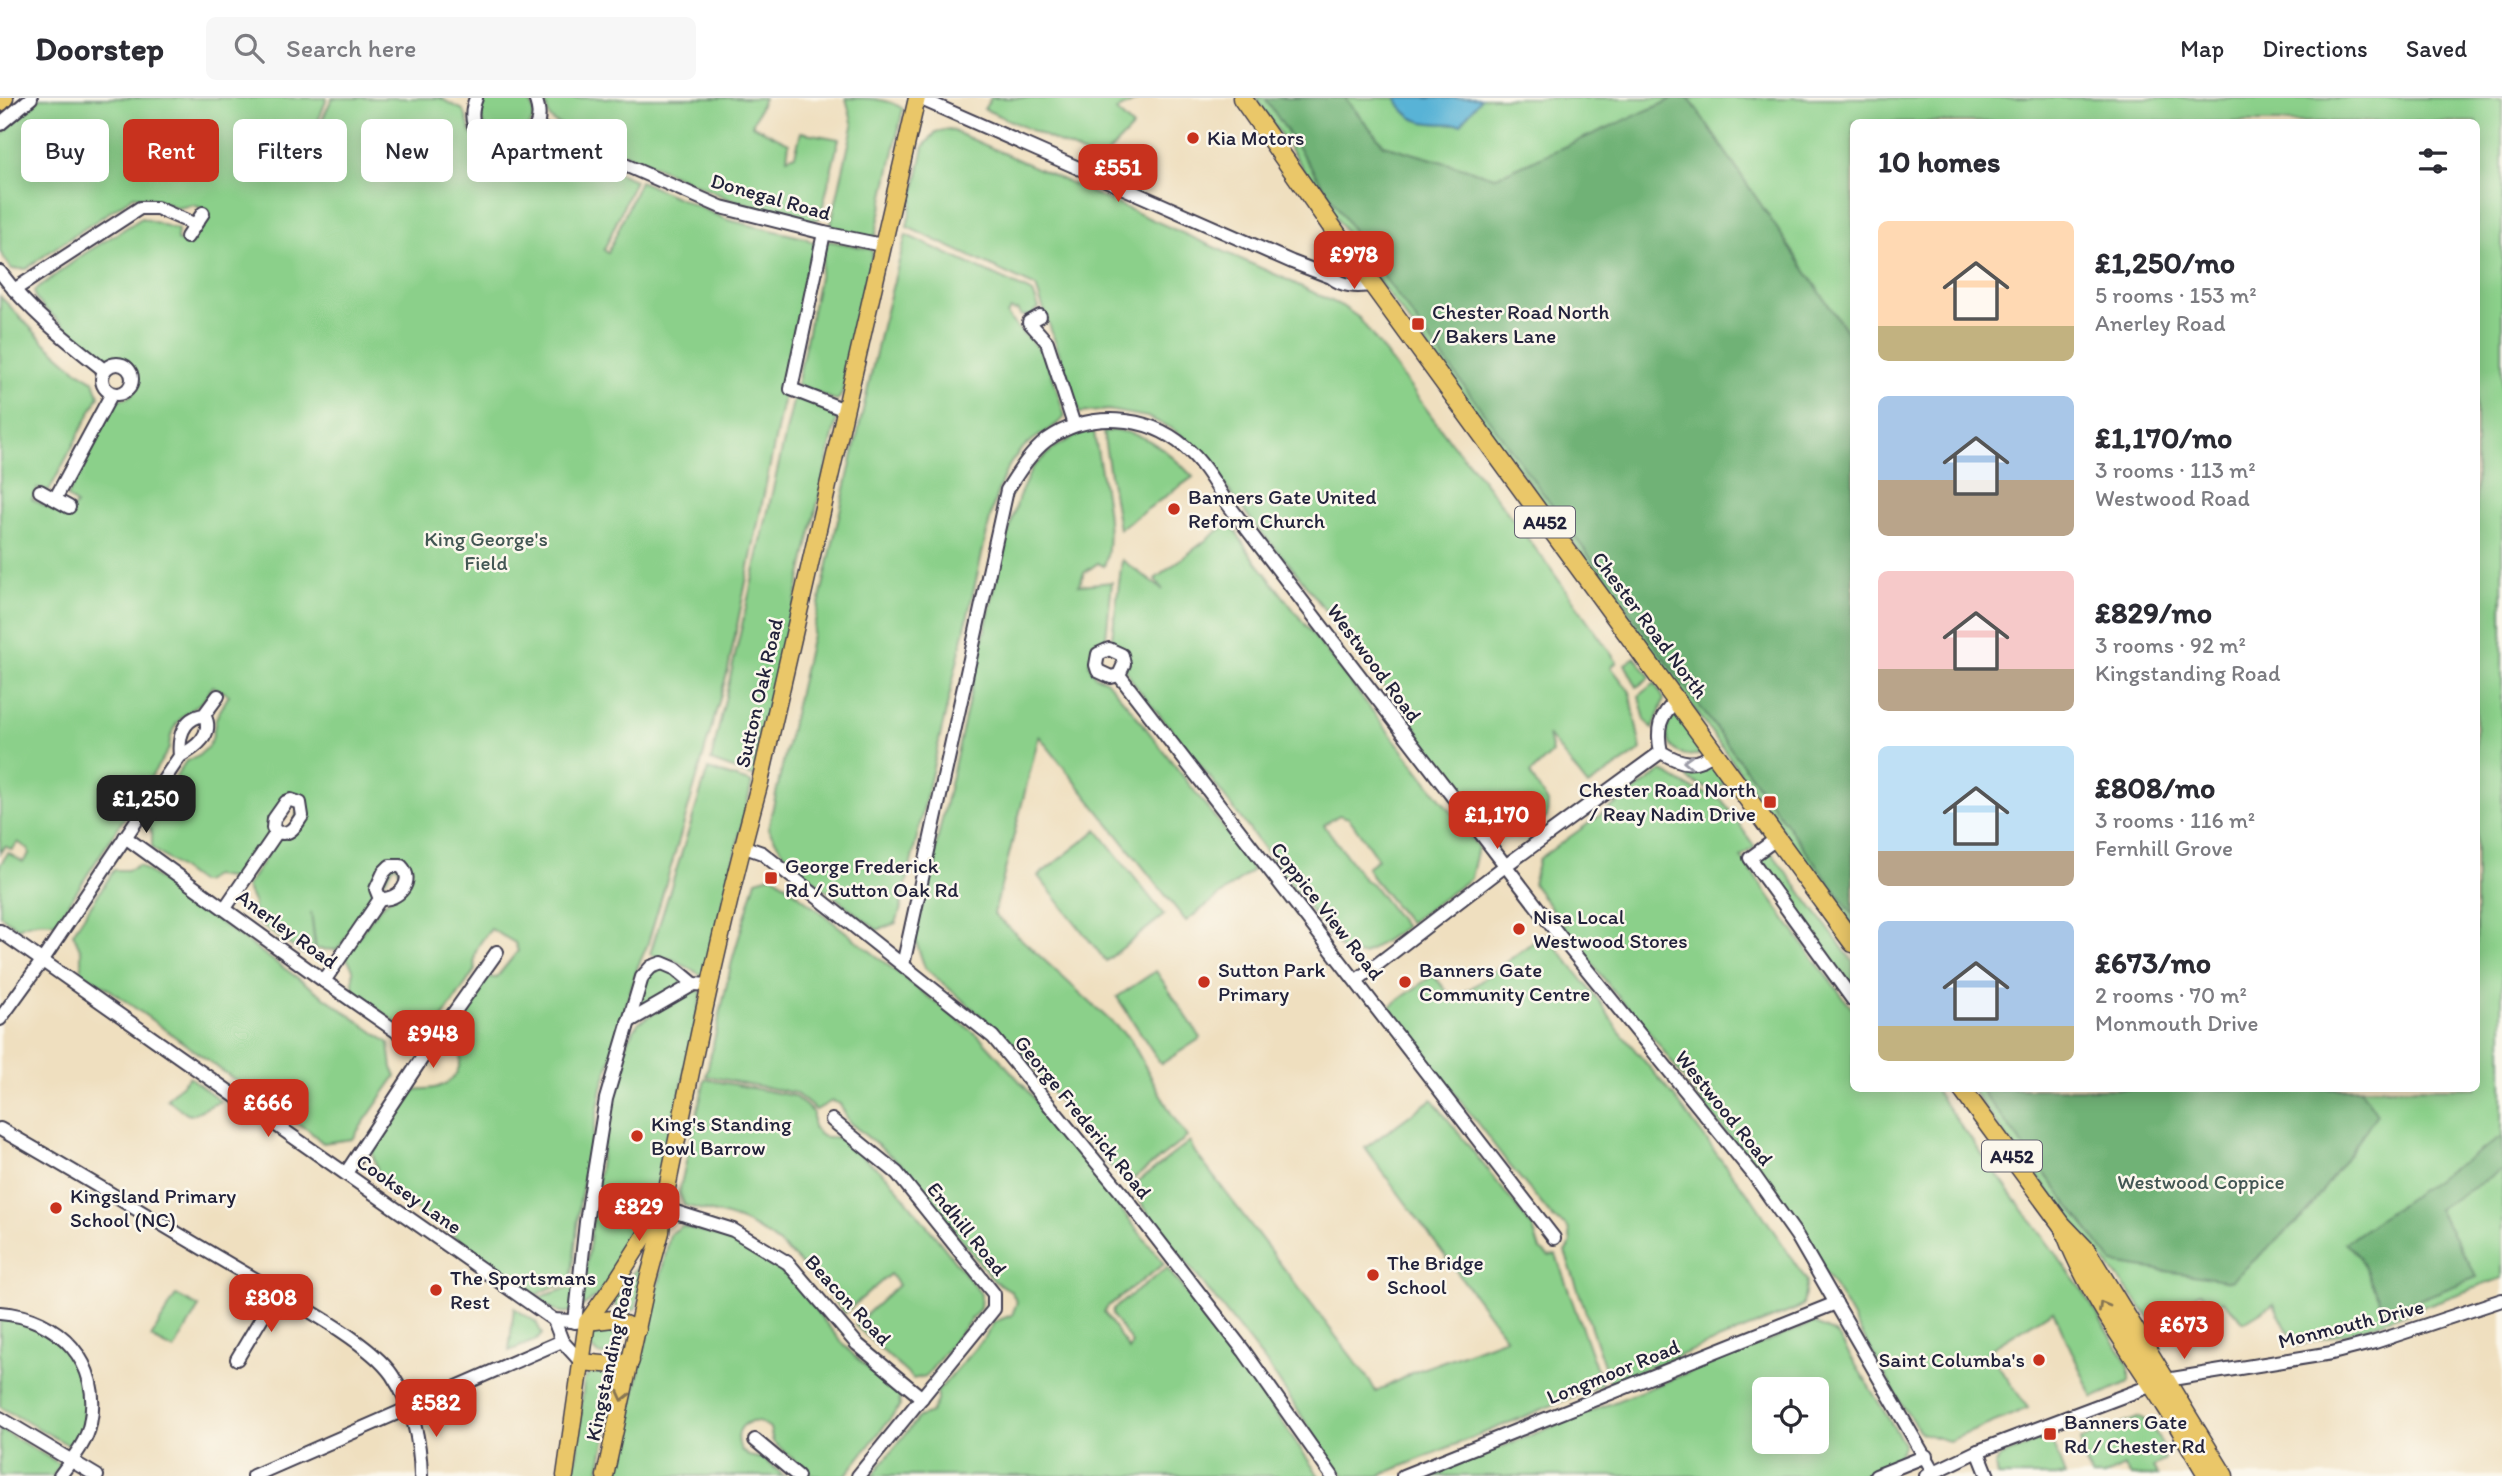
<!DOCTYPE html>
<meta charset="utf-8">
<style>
:root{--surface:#fff;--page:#f7f7f7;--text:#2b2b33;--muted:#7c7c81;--line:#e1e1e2;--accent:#c8321e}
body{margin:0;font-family:Itim,sans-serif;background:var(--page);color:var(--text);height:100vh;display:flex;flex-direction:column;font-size:26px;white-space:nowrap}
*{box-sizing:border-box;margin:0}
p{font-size:23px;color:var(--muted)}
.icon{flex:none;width:38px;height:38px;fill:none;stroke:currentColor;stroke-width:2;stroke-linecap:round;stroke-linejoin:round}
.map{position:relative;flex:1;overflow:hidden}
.details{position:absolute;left:1850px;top:21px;width:630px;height:973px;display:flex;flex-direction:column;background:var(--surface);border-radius:10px;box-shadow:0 4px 18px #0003}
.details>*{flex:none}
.banner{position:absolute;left:21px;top:21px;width:665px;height:63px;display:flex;gap:14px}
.buttons{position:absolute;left:1752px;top:1279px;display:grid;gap:14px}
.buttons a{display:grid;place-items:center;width:77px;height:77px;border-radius:10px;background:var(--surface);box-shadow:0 4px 18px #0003;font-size:35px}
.price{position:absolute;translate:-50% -60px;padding:0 16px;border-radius:14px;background:var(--accent);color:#fff;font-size:23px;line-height:46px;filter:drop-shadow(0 2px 4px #0008)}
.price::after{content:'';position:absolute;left:50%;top:42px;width:21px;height:16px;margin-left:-10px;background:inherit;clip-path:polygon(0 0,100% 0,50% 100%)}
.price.current{background:#222;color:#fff}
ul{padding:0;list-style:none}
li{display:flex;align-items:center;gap:21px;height:175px;padding:0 28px}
li span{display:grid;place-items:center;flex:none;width:196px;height:140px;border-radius:10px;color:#555}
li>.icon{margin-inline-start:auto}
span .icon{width:84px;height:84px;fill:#fffc;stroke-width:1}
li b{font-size:30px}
h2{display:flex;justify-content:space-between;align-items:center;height:84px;padding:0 28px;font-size:30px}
.chip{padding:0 24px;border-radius:10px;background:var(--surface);box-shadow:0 4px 18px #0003;font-size:24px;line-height:63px}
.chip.current{background:var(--accent);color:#fff}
header{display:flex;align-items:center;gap:42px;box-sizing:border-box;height:98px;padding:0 35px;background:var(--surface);border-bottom:2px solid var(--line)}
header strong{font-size:33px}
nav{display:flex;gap:38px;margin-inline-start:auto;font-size:24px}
.search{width:490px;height:63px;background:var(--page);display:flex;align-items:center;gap:18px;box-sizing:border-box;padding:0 24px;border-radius:10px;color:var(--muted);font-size:26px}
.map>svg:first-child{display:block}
</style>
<header>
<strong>Doorstep</strong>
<div class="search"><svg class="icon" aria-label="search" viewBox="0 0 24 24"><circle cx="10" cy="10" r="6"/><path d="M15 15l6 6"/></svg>Search here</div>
<nav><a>Map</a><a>Directions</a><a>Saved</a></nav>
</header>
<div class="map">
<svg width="2502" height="1378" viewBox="0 0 2502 1378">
<rect width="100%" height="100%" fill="#fbf7ec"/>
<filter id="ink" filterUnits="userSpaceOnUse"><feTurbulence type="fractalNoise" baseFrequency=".0143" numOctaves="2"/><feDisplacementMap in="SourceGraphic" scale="14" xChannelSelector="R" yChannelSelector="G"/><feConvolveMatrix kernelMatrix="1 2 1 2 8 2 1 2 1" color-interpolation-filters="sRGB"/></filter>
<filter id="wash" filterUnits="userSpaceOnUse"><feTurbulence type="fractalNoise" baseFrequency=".00686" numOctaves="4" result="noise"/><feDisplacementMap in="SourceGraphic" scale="28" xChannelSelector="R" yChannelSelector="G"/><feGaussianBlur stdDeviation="1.57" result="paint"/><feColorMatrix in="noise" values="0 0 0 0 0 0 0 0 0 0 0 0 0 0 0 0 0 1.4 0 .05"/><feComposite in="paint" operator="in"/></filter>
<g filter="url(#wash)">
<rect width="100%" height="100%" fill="#efdfbf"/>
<g fill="#8bd08a" stroke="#567962" stroke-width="2" fill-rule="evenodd">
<path d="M40,0H327L317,26L320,27L332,0H440L463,12C468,20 468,30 473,38C493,66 520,53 545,45L635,82L604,152L608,155L640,83L728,122L805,140L815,146L728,572L681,735L647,848L638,868L602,990L580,1102L571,1186L550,1190L536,1197L531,1196L510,1178L382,1087L372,1054V1050L386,1033L411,993C420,990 429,992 438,989C466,980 465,949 451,929L454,923L485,879L496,880L518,853L515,845L491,831C479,845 472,853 475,872L439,925L427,922L401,928L353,893V871L345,857L381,808L405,789L396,765L364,815L337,852L316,851L311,814L315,851L303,856L252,821L254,806L246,789L278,741L292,736L300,701L268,725L269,735L236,781L213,778L204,784H199L152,750V735L147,724L149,720L186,663L197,659L208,649L212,641L216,620L229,597L213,588C209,594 205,602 199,606C181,619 170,627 169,651L56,825C43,822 31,823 18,830L0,817V767L8,755L23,764L29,756L28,751L18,744L12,752L5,748L0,755V198L45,245L75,271L94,283L99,298L49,393L38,390L32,401L67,420L76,406L67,399L116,301L126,300L134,295C143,267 128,262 105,264L44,210L36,201L34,193L84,156L142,120L176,131L178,132L177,142L190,147L209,117L207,112L193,107L178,110L148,99L134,98L55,150L26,171H12L0,154V38Z"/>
<path d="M487,0H527C542,18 530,30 515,41L494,39C480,29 477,14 487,0Z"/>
<polygon points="544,0 764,0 752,27 789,45 787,60 795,57 801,34 839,41 820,120 811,123 729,101 554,24 549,18"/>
<path d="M846,0C865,0 889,0 903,11L875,139L872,140L833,130L831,126L853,28Z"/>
<polygon points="991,0 1141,0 1116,13 1133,29 1100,63 984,11"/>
<polygon points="1256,0 2502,0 2502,1180 2367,1229 2295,1248 2274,1206 2244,1224 2223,1203 2217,1207 2200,1195 2153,1224 2011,1045 1971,991 2476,990 2476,24 1853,24 1853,829 1560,426 1375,178"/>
<polygon points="949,31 1281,179 1342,208 1359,220 1453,347 1474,371 1548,467 1617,564 1611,569 1630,594 1641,652 1588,688 1548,637 1552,655 1530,676 1548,705 1547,719 1520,740 1495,738 1455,688 1407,619 1292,469 1259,432 1194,347 1171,330 1147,319 1108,312 1080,315 1036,189 907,129 924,48 936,34"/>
<path d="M906,137L1033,195L1039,210L1031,217L1021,218L1017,212L1014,213L1011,211L1007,216C1014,230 1028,238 1037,249C1053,267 1057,296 1065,318C1061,327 1034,339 1025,348C1007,364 1000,386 993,408L900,813L896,825L877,832L789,763L768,731L882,228Z"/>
<polygon points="830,143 870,151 873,154 842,296 837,303 797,287 826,145"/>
<polygon points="794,299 832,310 837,320 755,679 711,663"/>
<path d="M1116,332C1150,337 1170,355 1193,379L1119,431L1103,334Z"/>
<path d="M1083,334H1094C1099,369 1117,436 1104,468L1098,465L1084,475L1079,487L1112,484L1105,548L1092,556L1089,566L1095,578L1106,582L1131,611L1230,739L1253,772L1186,823L1039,638L994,816L1130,941L1172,1017L1187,1039L1128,1085L1108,1066L1015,947L925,870L915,841L1001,461L1019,398L1032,370L1055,349Z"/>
<polygon points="1230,424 1248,453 1478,749 1471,780 1409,825 1372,779 1367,769 1378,761 1349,720 1339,717 1324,727 1364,781 1372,786 1405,829 1363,857 1345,855 1330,838 1202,669 1134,586 1111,547 1122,462 1163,492 1155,481"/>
<polygon points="1635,559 1650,579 1637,589 1625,566"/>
<polygon points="1655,585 1664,601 1653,631 1645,622 1639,598"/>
<path d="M1676,614L1705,653C1677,669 1654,638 1676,614Z"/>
<polygon points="1709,666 1716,669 1726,683 1715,694 1689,682 1683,669 1701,669"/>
<polygon points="708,671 752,685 705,879 672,861 656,859 650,856"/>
<polygon points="1662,673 1687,688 1722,702 1755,749 1741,759 1810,856 1853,912 1853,990 1934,991 2083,1193 2129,1268 2129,1284 2093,1300 2053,1212 1988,1253 2028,1310 1949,1343 1921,1335 1903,1309 1845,1206 1772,1091 1705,1009 1647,931 1613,893 1533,786 1539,761"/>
<polygon points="1097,732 1164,817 1106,863 1038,778"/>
<polygon points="1769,751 1853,864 1853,895 1758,765 1758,757"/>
<polygon points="139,767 389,945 392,970 396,978 352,1041 323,1045 307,1031 292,1023 106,889 81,874 81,853 73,835 114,772 128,772"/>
<polygon points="773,777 981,940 1024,988 1164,1166 1107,1209 1104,1214 1129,1252 1132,1245 1112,1217 1113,1211 1167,1170 1256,1286 1319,1378 872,1378 919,1319 931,1315 937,1303 937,1294 986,1238 994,1224 1012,1217 1017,1204 1010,1192 994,1183 902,1067 849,1024 840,1006 832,1003 816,1012 795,995 706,978 733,859 756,782"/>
<polygon points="1545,835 1600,904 1619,933 1672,996 1724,1066 1751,1099 1807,1183 1803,1207 1799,1210 1610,1285 1565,1154 1571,1145 1569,1132 1565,1127 1554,1121 1510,1068 1389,909 1433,877 1453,900 1473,889"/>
<polygon points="666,869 685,885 640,909 639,906 649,875"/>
<polygon points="1156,873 1201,940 1161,966 1117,899"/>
<polygon points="694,892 702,893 657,1107 640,1143 597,1198 581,1209 601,1060 612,1002 628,941 639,924"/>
<polygon points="189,979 221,1003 191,1017 187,1016 167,1001"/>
<path d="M705,981L794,998L813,1014V1030C826,1043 823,1037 839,1040L889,1080L981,1196L980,1210L926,1278L913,1281L855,1227L898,1187L890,1176L845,1215C815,1181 788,1145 746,1125C727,1116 704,1113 684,1107L679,1095Z"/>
<polygon points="1432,1001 1533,1130 1540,1152 1549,1158 1556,1157 1602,1287 1378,1378 1346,1378 1333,1366 1270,1270 1152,1121 1131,1089 1190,1043 1194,1053 1370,1283 1376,1294 1414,1274 1506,1240 1365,1050"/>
<path d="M682,1128C706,1135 732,1140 754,1152C793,1174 817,1218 847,1250C862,1267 882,1281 899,1297L900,1308L845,1378H813L773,1344L770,1330C750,1315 731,1329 741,1352L749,1358L764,1361L784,1378H616L670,1136Z"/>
<polygon points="641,1165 645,1166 636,1210 629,1214 620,1213 614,1206 615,1196"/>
<path d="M575,1188L573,1213C558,1218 549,1209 536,1200Z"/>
<polygon points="176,1197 199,1209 174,1252 151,1240"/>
<polygon points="514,1210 536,1224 542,1236 537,1242 509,1253"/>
<polygon points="0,1218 23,1221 54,1238 73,1258 82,1277 86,1312 83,1329 72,1349 0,1309"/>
<path d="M1813,1225L1837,1236L1904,1346L1896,1364L1861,1378H1428ZM1764,1292H1816V1344H1764Z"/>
<circle cx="604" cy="1243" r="14"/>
<polygon points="601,1273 611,1276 617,1284 598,1378 572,1378 577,1356 584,1281 592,1275"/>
<path d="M2140,1319C2153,1326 2164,1346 2165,1361L2153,1370L2158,1378H2131L2124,1368L2104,1378H2092L2084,1362L2080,1342Z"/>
<polygon points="0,1331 58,1365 59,1368 53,1378 0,1378"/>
<polygon points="2050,1338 2065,1378 1997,1378 1995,1367 2000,1359"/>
</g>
<g fill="#70b276" stroke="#496a58" stroke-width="2">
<polygon points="1265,0 1345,0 1384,47 1495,79 1675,0 1689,0 1853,243 1853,817 1381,175"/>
<polygon points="1980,991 2360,991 2377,1016 2306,1116 2231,1183 2113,1165"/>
<polygon points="2502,1039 2502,1072 2438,1111 2477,1179 2385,1215 2360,1159 2345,1145 2439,1079"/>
</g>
<path fill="#58b3d6" stroke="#3d6a88" stroke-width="2" d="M1396,0H1481L1461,26C1433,25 1409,30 1396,0Z"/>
</g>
<g filter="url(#ink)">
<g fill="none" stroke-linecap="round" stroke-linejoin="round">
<g stroke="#413e4f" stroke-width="16">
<g id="minor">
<path d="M476,0C452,62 559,60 535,0"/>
<path d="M919,0L1292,164L1331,179C1342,188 1358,190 1372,186"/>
<polyline points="0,26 31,0"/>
<polyline points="536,28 721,109 824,135 882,147"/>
<polyline points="824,135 791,291 845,312"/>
<polyline points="187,139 203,115"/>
<path d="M0,174C29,213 66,242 104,272"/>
<polyline points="14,192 140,110 157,110 194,126"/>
<polyline points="1040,218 1029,224 1047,244 1074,327"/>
<circle cx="117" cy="281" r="15"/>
<polyline points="40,393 69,409"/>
<polyline points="55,401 111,297"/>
<polyline points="1119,577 1111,579 1098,573 1096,567 1098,556 1109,551 1122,557 1124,566 1119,577 1554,1140"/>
<path d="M1677,602C1659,618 1656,631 1661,654C1681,666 1696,670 1715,654"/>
<path d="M180,658C195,650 215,636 204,617"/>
<polyline points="125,739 324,883 426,954"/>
<polyline points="1776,741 1750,760 1853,902"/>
<polyline points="742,748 762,755 993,939 1121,1094 1244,1253 1332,1378"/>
<path d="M225,810L277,734L273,730L274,721L286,704L291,702L300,705L302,718C295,728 291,738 277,734"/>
<polyline points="0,833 554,1222 587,1224"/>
<path d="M903,867L1007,392C1018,375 1030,355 1047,342C1088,313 1147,316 1185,349C1203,364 1215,386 1227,405L1558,836L1754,1077L1797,1138L1934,1375"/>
<polyline points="1357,882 1505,768 1661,654"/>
<path d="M324,883L380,801L376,791L384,774L390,768H401C416,783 398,803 380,801"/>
<path d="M0,921L42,863L180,658C178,639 183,620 204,617L218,598"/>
<polyline points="628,924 694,886"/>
<polyline points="832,1022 897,1075 994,1196 994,1211 858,1378"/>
<path d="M0,1031C85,1079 168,1131 253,1180C290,1202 369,1243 392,1277C413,1309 420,1341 421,1378"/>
<polyline points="346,1075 426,954 497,854"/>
<polyline points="663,1110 733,1132 788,1165 857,1246 922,1300"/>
<path d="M0,1215C59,1219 103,1265 90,1326C86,1346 71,1362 60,1378"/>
<polyline points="554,1222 562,1243 581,1264"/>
<polyline points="575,1224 586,1124 606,1001 642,879 651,869 662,865 676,871 694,886 710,887"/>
<polyline points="237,1261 277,1194"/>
<polyline points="0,1320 97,1378"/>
<polyline points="755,1342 798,1378"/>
<polyline points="1978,1353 1988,1378"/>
<polyline points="253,1378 562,1243"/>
<polyline points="1403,1378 1836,1205"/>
<polyline points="1876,1378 1926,1358"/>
<polyline points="1926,1378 1978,1353 2166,1282 2332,1255 2375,1244 2502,1202"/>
</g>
</g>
<g stroke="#413e4f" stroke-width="19">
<g id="major">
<polyline points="587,1224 613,1221 638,1232"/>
<polyline points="581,1264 614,1267 631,1263"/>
<polyline points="565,1378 587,1224 615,1185 660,1114"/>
<path d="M605,1378L647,1185L661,1134L663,1110C692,967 721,824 760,684L917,0"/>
</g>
</g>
<g stroke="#413e4f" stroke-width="21">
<g id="highway">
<polyline points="1242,0 1362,172 1853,845"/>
<polyline points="0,4 4,0"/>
<polyline points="1961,990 2062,1127 2086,1152 2224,1378"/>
<path d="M2066,1136C2090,1198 2131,1253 2166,1308C2181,1331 2194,1355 2208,1378"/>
</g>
</g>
<use href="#minor" stroke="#fff" stroke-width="12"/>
<use href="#major" stroke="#eac769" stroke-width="16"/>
<use href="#highway" stroke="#eac769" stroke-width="18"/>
</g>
<defs><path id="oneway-chevron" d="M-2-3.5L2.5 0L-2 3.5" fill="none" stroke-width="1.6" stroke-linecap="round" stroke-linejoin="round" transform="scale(1.75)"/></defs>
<use stroke="#9c9ca7" href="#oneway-chevron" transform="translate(1688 664) rotate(-178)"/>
<g stroke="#867452">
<use href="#oneway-chevron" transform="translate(2103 1208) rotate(-120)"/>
<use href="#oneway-chevron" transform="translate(623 1298) rotate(103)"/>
</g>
</g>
<g fill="#c8321e" stroke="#fbf7ec" stroke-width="2.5">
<circle cx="1193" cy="40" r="7"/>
<rect x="1411" y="219" width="14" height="14" rx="3.5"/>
<circle cx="1174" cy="411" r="7"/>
<rect x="1763" y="697" width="14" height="14" rx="3.5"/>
<rect x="764" y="773" width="14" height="14" rx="3.5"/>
<circle cx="1519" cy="831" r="7"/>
<circle cx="1204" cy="884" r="7"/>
<circle cx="1405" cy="884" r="7"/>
<circle cx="637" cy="1038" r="7"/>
<circle cx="56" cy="1110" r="7"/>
<circle cx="1373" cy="1177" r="7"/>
<circle cx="436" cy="1192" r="7"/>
<circle cx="2039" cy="1262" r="7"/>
<rect x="2043" y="1329" width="14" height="14" rx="3.5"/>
</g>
<g text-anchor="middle" stroke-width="5" stroke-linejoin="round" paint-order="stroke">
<g fill="#fbf7ec" stroke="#636270" stroke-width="2">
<rect x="1515" y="408.5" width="60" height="31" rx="5"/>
<rect x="1982" y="1042.5" width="60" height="31" rx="5"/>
</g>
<g font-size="19" font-weight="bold" fill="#22223b">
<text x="1545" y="431">A452</text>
<text x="2012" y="1065">A452</text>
</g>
<g font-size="21" fill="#22223b" stroke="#fbf7ec" text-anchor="start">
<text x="1207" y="47">Kia Motors</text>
<text x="1432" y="221">Chester Road North<tspan x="1432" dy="24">/ Bakers Lane</tspan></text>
<text x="1188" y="406">Banners Gate United<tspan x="1188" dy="24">Reform Church</tspan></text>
<text x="1756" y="699" text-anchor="end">Chester Road North<tspan x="1756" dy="24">/ Reay Nadin Drive</tspan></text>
<text x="785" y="775">George Frederick<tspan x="785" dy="24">Rd / Sutton Oak Rd</tspan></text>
<text x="1533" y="826">Nisa Local<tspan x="1533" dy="24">Westwood Stores</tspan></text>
<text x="1218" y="879">Sutton Park<tspan x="1218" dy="24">Primary</tspan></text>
<text x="1419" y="879">Banners Gate<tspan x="1419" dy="24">Community Centre</tspan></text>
<text x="651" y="1033">King's Standing<tspan x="651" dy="24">Bowl Barrow</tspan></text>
<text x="70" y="1105">Kingsland Primary<tspan x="70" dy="24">School (NC)</tspan></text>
<text x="1387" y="1172">The Bridge<tspan x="1387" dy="24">School</tspan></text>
<text x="450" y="1187">The Sportsmans<tspan x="450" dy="24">Rest</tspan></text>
<text x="2025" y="1269" text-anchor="end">Saint Columba's</text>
<text x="2064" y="1331">Banners Gate<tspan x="2064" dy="24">Rd / Chester Rd</tspan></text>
</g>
<g font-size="21" fill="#22223b" stroke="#fbf7ec">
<text transform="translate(771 99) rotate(16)" y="7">Donegal Road</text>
<text transform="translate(1650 527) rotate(53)" y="7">Chester Road North</text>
<text transform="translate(1374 565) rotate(53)" y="7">Westwood Road</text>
<text transform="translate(759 595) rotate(-77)" y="7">Sutton Oak Road</text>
<text transform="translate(1327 813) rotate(52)" y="7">Coppice View Road</text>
<text transform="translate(287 831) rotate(36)" y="7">Anerley Road</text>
<text transform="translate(1724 1010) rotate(51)" y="7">Westwood Road</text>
<text transform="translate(1083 1019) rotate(51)" y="7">George Frederick Road</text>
<text transform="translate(409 1096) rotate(35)" y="7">Cooksey Lane</text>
<text transform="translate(967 1131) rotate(51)" y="7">Endhill Road</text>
<text transform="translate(848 1202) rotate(47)" y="7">Beacon Road</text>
<text transform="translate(2351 1226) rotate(-14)" y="7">Monmouth Drive</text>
<text transform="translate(610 1260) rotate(-78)" y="7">Kingstanding Road</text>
<text transform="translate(1613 1274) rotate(-22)" y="7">Longmoor Road</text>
</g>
<g font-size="21" fill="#425653" stroke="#fbf7ec">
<text x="486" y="448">King George's<tspan x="486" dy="24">Field</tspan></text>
<text x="2201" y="1091">Westwood Coppice</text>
</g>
</g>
</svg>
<div class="buttons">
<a><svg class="icon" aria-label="locate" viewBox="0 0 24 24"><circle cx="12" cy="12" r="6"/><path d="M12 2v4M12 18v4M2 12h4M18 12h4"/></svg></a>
</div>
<b class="price" style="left:1118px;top:106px">£551</b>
<b class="price" style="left:1354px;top:193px">£978</b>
<b class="price current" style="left:146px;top:737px">£1,250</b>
<b class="price" style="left:1497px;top:753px">£1,170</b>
<b class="price" style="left:433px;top:972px">£948</b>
<b class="price" style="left:268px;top:1041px">£666</b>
<b class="price" style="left:639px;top:1145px">£829</b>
<b class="price" style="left:271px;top:1236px">£808</b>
<b class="price" style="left:2184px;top:1263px">£673</b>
<b class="price" style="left:436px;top:1341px">£582</b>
<div class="banner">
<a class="chip">Buy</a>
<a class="chip current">Rent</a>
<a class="chip">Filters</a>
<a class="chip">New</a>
<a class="chip">Apartment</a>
</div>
<section class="details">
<h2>10 homes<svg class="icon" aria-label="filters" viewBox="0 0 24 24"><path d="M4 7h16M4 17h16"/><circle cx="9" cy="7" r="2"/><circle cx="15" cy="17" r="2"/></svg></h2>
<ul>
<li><span style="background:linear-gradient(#ffd9b3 75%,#c2b280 0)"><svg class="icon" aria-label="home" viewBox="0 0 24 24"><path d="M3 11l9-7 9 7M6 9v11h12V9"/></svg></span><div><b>£1,250/mo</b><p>5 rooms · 153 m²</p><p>Anerley Road</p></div></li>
<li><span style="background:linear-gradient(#a9c7e8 60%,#b9a48a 0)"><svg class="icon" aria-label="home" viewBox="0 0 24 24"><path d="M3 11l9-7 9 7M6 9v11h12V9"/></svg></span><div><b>£1,170/mo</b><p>3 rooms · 113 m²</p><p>Westwood Road</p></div></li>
<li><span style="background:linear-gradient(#f6c9c9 70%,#b9a48a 0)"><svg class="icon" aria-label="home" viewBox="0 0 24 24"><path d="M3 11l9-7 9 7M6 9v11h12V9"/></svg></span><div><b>£829/mo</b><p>3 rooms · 92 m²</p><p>Kingstanding Road</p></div></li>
<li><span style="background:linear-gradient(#bfe0f5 75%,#b9a48a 0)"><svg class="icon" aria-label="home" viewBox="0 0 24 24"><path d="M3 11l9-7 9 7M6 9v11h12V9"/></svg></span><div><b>£808/mo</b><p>3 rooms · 116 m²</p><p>Fernhill Grove</p></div></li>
<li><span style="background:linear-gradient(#a9c7e8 75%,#c2b280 0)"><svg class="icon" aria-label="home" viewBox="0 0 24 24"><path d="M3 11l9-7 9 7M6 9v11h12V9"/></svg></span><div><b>£673/mo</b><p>2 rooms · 70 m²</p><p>Monmouth Drive</p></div></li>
</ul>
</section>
</div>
